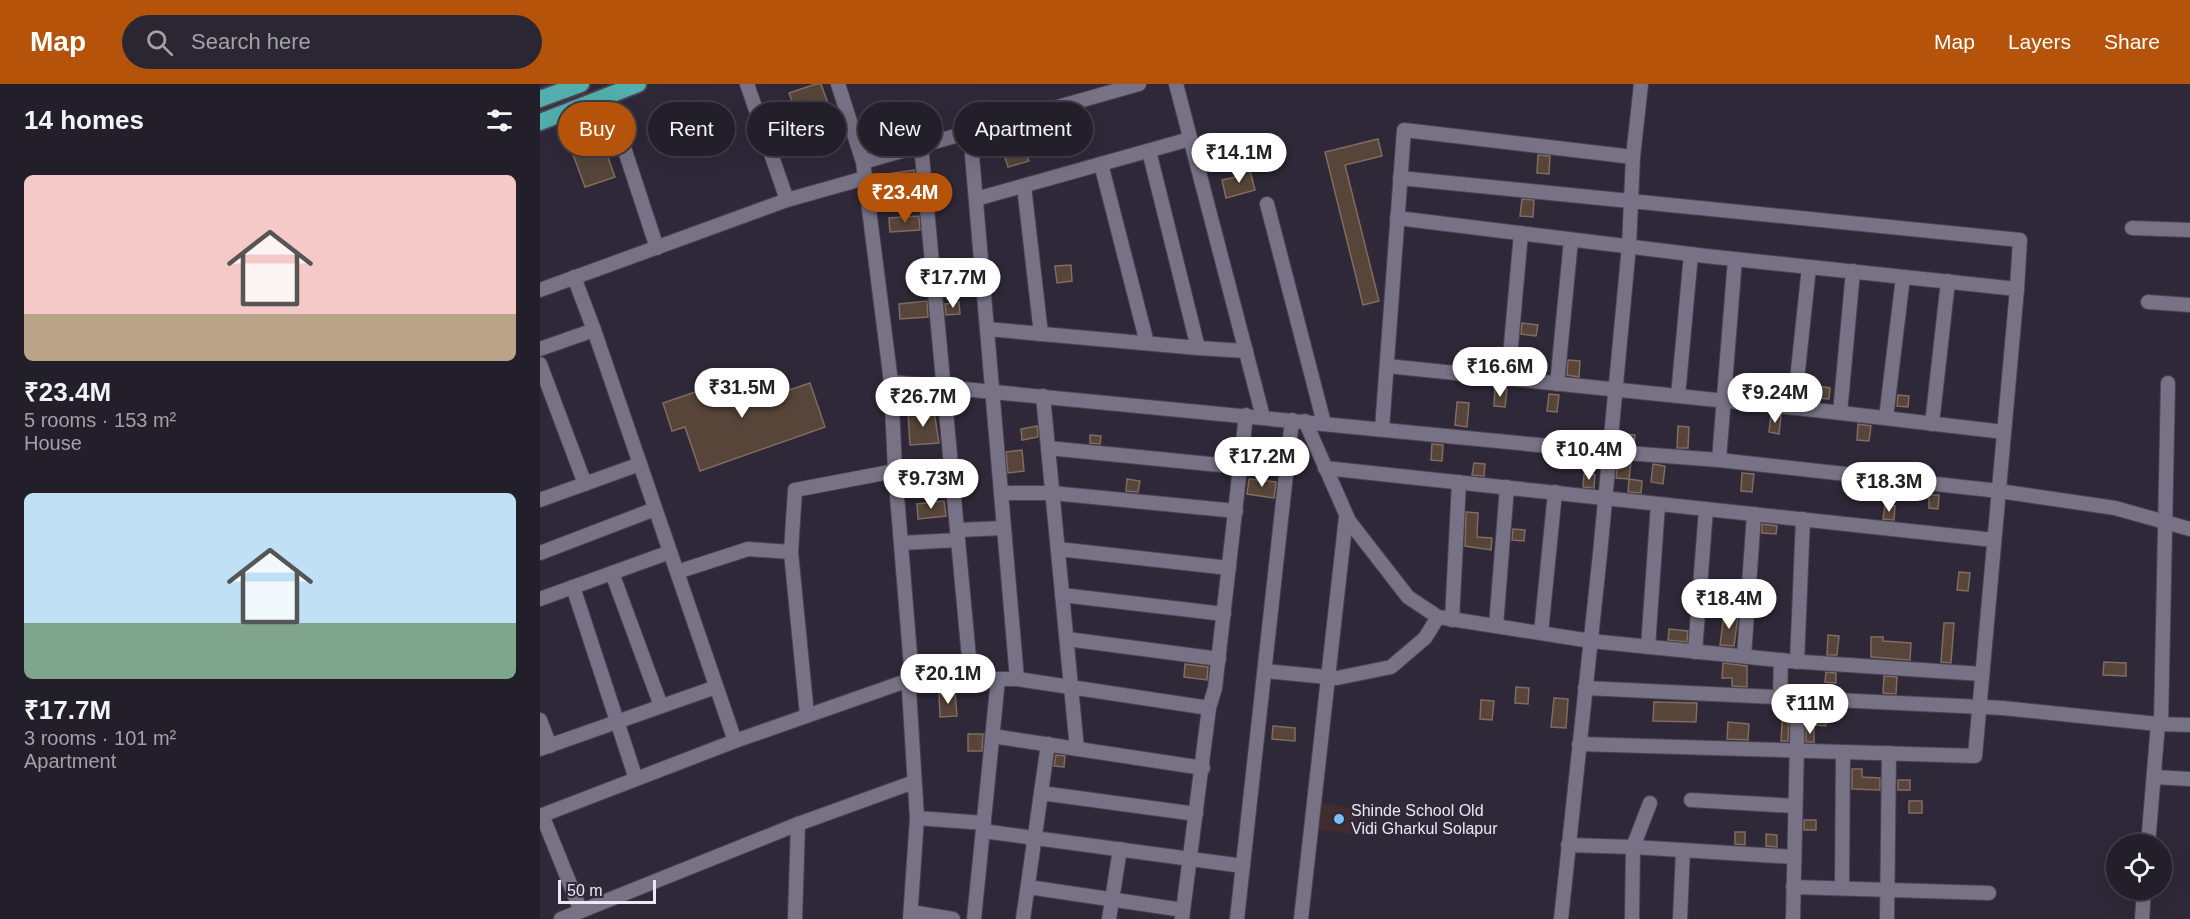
<!DOCTYPE html>
<meta charset="utf-8">
<style>
:root{--surface:#221e2a;--page:#2a2732;--text:#f1f3f6;--muted:#a2a2a8;--line:#3f3c47;--accent:#b45309}
body{margin:0;font-family:Arial,sans-serif;background:var(--page);color:var(--text);height:100vh;display:flex;flex-direction:column;font-size:22px;white-space:nowrap}
*{box-sizing:border-box;margin:0}
p{font-size:20px;color:var(--muted)}
.icon{flex:none;width:33px;height:33px;fill:none;stroke:currentColor;stroke-width:2;stroke-linecap:round;stroke-linejoin:round}
.map{position:relative;flex:1;overflow:hidden}
.drawer{display:flex;flex-direction:column;background:var(--surface);width:540px}
.drawer>*{flex:none}
.guide{position:absolute;left:18px;top:18px;width:570px;height:54px;display:flex;gap:12px}
.tools{position:absolute;left:1566px;top:750px;display:grid;gap:12px}
.tools a{display:grid;place-items:center;width:66px;height:66px;border-radius:50%;background:var(--surface);box-shadow:0 6px 24px #0002,0 0 0 2px var(--line);font-size:30px}
.scale{position:absolute;left:18px;bottom:15px;width:98px;box-sizing:border-box;padding-left:6px;border:3px solid #ece8f3;border-top:0;font-size:16px;line-height:21px;white-space:nowrap;color:#ece8f3;-webkit-text-stroke:4px #2e2838;paint-order:stroke}
.price{position:absolute;translate:-50% -51px;padding:0 14px;border-radius:21px;background:#fff;color:#222;font-size:20px;line-height:39px;filter:drop-shadow(0 2px 3px #0008)}
.price::after{content:'';position:absolute;left:50%;top:36px;width:18px;height:14px;margin-left:-9px;background:inherit;clip-path:polygon(0 0,100% 0,50% 100%)}
.price.on{background:var(--accent);color:#fff}
ul{padding:0;list-style:none}
li{display:grid;align-content:center;gap:12px;height:318px;padding:0 24px}
li span{display:grid;place-items:center;height:186px;border-radius:9px;color:#555}
li>.icon{margin-inline-start:auto}
span .icon{width:108px;height:108px;fill:#fffc;stroke-width:1}
li b{font-size:26px}
h2{display:flex;justify-content:space-between;align-items:center;height:72px;padding:0 24px;font-size:26px}
.tag{padding:0 21px;border-radius:27px;background:var(--surface);box-shadow:0 6px 24px #0002,0 0 0 2px var(--line);font-size:21px;line-height:54px}
.tag.on{background:var(--accent);color:#fff}
header{display:flex;align-items:center;gap:36px;box-sizing:border-box;height:84px;padding:0 30px;background:var(--accent);color:#fff}
header strong{font-size:28px}
nav{display:flex;gap:33px;margin-inline-start:auto;font-size:21px}
.search{width:420px;height:54px;background:var(--page);display:flex;align-items:center;gap:15px;box-sizing:border-box;padding:0 21px;border-radius:33px;color:var(--muted);font-size:22px}
main{display:flex;flex:1;min-height:0}
.map>svg:first-child{display:block}
</style>
<header>
<strong>Map</strong>
<div class="search"><svg class="icon" aria-label="search" viewBox="0 0 24 24"><circle cx="10" cy="10" r="6"/><path d="M15 15l6 6"/></svg>Search here</div>
<nav><a>Map</a><a>Layers</a><a>Share</a></nav>
</header>
<main>
<section class="drawer">
<h2>14 homes<svg class="icon" aria-label="filters" viewBox="0 0 24 24"><path d="M4 7h16M4 17h16"/><circle cx="9" cy="7" r="2"/><circle cx="15" cy="17" r="2"/></svg></h2>
<ul>
<li><span style="background:linear-gradient(#f6c9c9 75%,#b9a48a 0)"><svg class="icon" aria-label="home" viewBox="0 0 24 24"><path d="M3 11l9-7 9 7M6 9v11h12V9"/></svg></span><div><b>₹23.4M</b><p>5 rooms · 153 m²</p><p>House</p></div></li>
<li><span style="background:linear-gradient(#bfe0f5 70%,#7fa58c 0)"><svg class="icon" aria-label="home" viewBox="0 0 24 24"><path d="M3 11l9-7 9 7M6 9v11h12V9"/></svg></span><div><b>₹17.7M</b><p>3 rooms · 101 m²</p><p>Apartment</p></div></li>
</ul>
</section>
<div class="map">
<svg width="1650" height="835" viewBox="0 0 1650 835">
<rect width="100%" height="100%" fill="#2e2838"/>
<polygon fill="#412d2d" points="782,719 817,725 816,750 780,746"/>
<g fill="#574539" stroke="#806c60" stroke-width="1.5">
<polygon points="276,0 281,0 290,25 259,36 249,9"/>
<polygon points="61,54 75,93 45,103 31,65"/>
<polygon points="481,55 489,77 468,83 461,62"/>
<polygon points="838,55 842,72 805,81 839,217 823,221 785,68"/>
<polygon points="998,71 1010,72 1009,90 997,89"/>
<polygon points="709,83 715,106 686,114 682,96 700,92 698,86"/>
<polygon points="374,86 376,104 351,108 348,90"/>
<polygon points="982,115 994,116 993,133 980,132"/>
<polygon points="379,132 380,146 350,148 349,134"/>
<polygon points="531,181 532,197 517,199 515,182"/>
<polygon points="387,217 388,233 360,235 359,220"/>
<polygon points="419,218 420,230 406,231 405,220"/>
<polygon points="982,239 998,241 996,252 981,250"/>
<polygon points="1028,276 1040,277 1039,293 1027,291"/>
<polygon points="214,288 223,315 270,299 285,343 160,387 145,343 132,347 123,319"/>
<polygon points="1278,302 1290,304 1289,315 1277,314"/>
<polygon points="955,305 967,305 965,323 954,322"/>
<polygon points="1009,310 1019,311 1017,328 1007,327"/>
<polygon points="1358,311 1369,312 1368,323 1357,322"/>
<polygon points="917,318 929,319 927,343 915,341"/>
<polygon points="394,327 399,359 370,361 368,329"/>
<polygon points="1231,331 1241,332 1239,350 1229,348"/>
<polygon points="1318,340 1331,342 1329,357 1317,356"/>
<polygon points="497,342 498,353 482,356 481,345"/>
<polygon points="1138,342 1149,343 1148,364 1137,364"/>
<polygon points="1080,350 1095,351 1094,361 1079,359"/>
<polygon points="550,351 561,352 560,360 550,359"/>
<polygon points="892,360 903,361 902,377 891,376"/>
<polygon points="482,366 484,387 468,389 466,368"/>
<polygon points="1078,377 1091,378 1089,395 1076,394"/>
<polygon points="934,379 945,380 944,392 932,391"/>
<polygon points="1113,380 1125,382 1123,400 1111,398"/>
<polygon points="1202,389 1214,390 1212,408 1201,407"/>
<polygon points="1044,390 1055,391 1054,404 1043,403"/>
<polygon points="587,395 600,397 598,408 586,407"/>
<polygon points="709,395 736,398 734,414 707,410"/>
<polygon points="1089,395 1102,397 1101,409 1088,408"/>
<polygon points="1389,411 1399,411 1398,425 1389,424"/>
<polygon points="404,417 406,432 378,435 377,420"/>
<polygon points="1345,421 1355,422 1354,436 1343,435"/>
<polygon points="926,428 938,429 937,453 952,454 951,466 925,462"/>
<polygon points="1222,440 1237,442 1236,450 1222,449"/>
<polygon points="973,445 985,446 984,457 972,456"/>
<polygon points="1419,488 1430,489 1428,507 1417,506"/>
<polygon points="1184,530 1198,532 1194,562 1180,561"/>
<polygon points="1404,539 1414,539 1411,579 1401,578"/>
<polygon points="1129,545 1148,547 1147,558 1128,556"/>
<polygon points="1288,551 1299,552 1297,571 1287,571"/>
<polygon points="1331,553 1343,553 1343,557 1371,559 1370,576 1331,573"/>
<polygon points="1564,578 1586,579 1586,592 1563,591"/>
<polygon points="1183,579 1207,582 1207,603 1192,602 1192,594 1182,594"/>
<polygon points="645,580 668,583 667,596 644,593"/>
<polygon points="1286,588 1296,589 1296,599 1285,598"/>
<polygon points="1344,592 1357,593 1356,610 1343,609"/>
<polygon points="976,603 989,604 988,620 975,619"/>
<polygon points="415,608 417,632 400,633 399,610"/>
<polygon points="1014,614 1028,615 1026,644 1011,643"/>
<polygon points="941,616 954,617 952,636 940,635"/>
<polygon points="1114,618 1157,619 1156,638 1113,637"/>
<polygon points="1243,624 1249,624 1248,657 1241,657"/>
<polygon points="1276,627 1286,627 1286,642 1275,641"/>
<polygon points="1188,638 1209,640 1208,656 1187,655"/>
<polygon points="733,642 755,644 755,657 732,655"/>
<rect x="1266" y="644" width="8" height="14"/>
<polygon points="428,650 443,650 442,667 428,667"/>
<polygon points="516,671 525,672 524,683 514,682"/>
<polygon points="1312,685 1322,685 1322,693 1340,694 1340,706 1312,705"/>
<rect x="1358" y="696" width="12" height="10"/>
<rect x="1369" y="717" width="13" height="12"/>
<rect x="1264" y="736" width="12" height="10"/>
<polygon points="1195,748 1205,748 1205,761 1195,760"/>
<polygon points="1226,750 1237,751 1237,763 1226,762"/>
</g>
<g fill="none" stroke-linecap="round" stroke-linejoin="round">
<g stroke="#494452" stroke-width="16">
<g id="minor">
<polyline points="207,0 247,116"/>
<polyline points="298,0 323,78 351,298 355,387 372,595 369,606 377,734 370,835"/>
<polyline points="636,0 723,333"/>
<polyline points="67,12 117,164"/>
<polyline points="430,48 477,595 669,624"/>
<polyline points="381,61 431,595"/>
<polyline points="1093,73 1101,0"/>
<polyline points="323,78 599,0"/>
<polyline points="561,80 607,259"/>
<polyline points="484,102 501,250"/>
<polyline points="436,115 650,55"/>
<polyline points="727,120 784,339"/>
<polyline points="857,134 1166,172 1477,205 1480,156 860,94"/>
<polyline points="1592,144 1650,146"/>
<polyline points="34,193 54,246 195,657"/>
<polyline points="0,206 247,116 325,94"/>
<polyline points="1608,218 1650,221"/>
<polyline points="447,245 658,264 609,67"/>
<polyline points="658,264 706,267"/>
<polyline points="0,265 54,246"/>
<polyline points="0,280 45,400"/>
<polyline points="847,282 1284,327 1464,348"/>
<polyline points="968,295 981,149"/>
<polyline points="351,298 1060,367 1179,376 1459,407 1575,424 1650,445"/>
<polyline points="1017,300 1031,156"/>
<polyline points="503,312 537,665"/>
<polyline points="1138,312 1151,170"/>
<polyline points="1254,324 1269,183"/>
<polyline points="1300,329 1313,187"/>
<polyline points="1346,334 1363,193"/>
<polyline points="765,337 809,437 868,513 898,533 1051,557 1249,577 1442,590"/>
<polyline points="1392,340 1408,197"/>
<polyline points="842,345 864,46 1093,73 1089,162 1060,470 1021,835"/>
<polyline points="508,364 700,383"/>
<polyline points="1179,376 1195,175"/>
<polyline points="785,384 1454,456"/>
<polyline points="461,409 512,409 696,427"/>
<polyline points="0,416 100,380"/>
<polyline points="418,446 464,444"/>
<polyline points="361,459 418,456"/>
<polyline points="518,465 689,484"/>
<polyline points="251,468 267,631"/>
<polyline points="0,469 115,425"/>
<polyline points="137,488 208,465 251,468 255,406 355,387"/>
<polyline points="72,489 121,622"/>
<polyline points="33,503 96,695"/>
<polyline points="522,511 684,530"/>
<polyline points="0,515 130,468"/>
<polyline points="912,536 919,398"/>
<polyline points="956,542 967,403"/>
<polyline points="1001,549 1015,408"/>
<polyline points="527,555 679,575"/>
<polyline points="1108,563 1118,420"/>
<polyline points="1155,568 1166,425"/>
<polyline points="1204,572 1214,430"/>
<polyline points="1257,578 1263,435"/>
<polyline points="725,587 797,594 851,583 885,554 898,533"/>
<polyline points="1045,604 1463,624 1618,640 1650,641"/>
<polyline points="1240,613 1241,576"/>
<polyline points="0,636 10,662"/>
<polyline points="1621,640 1628,299"/>
<polyline points="452,652 663,684"/>
<polyline points="1039,660 1435,672 1477,205"/>
<polyline points="0,665 176,603"/>
<polyline points="1614,693 1650,695"/>
<polyline points="501,709 656,730"/>
<polyline points="1151,716 1255,722"/>
<polyline points="2,731 41,827"/>
<polyline points="0,732 195,657 372,595 477,595"/>
<polyline points="377,734 444,739"/>
<polyline points="443,747 703,782"/>
<polyline points="1608,760 1618,640"/>
<polyline points="1028,761 1093,763 1110,719"/>
<polyline points="488,803 643,826"/>
<polyline points="1253,803 1449,809"/>
<polyline points="1302,804 1303,668"/>
<polyline points="371,828 413,835"/>
<polyline points="21,835 258,740 374,698"/>
<polyline points="255,835 258,740"/>
<polyline points="434,835 458,595"/>
<polyline points="483,835 508,660"/>
<polyline points="569,835 580,765"/>
<polyline points="642,835 669,624 675,604 706,331"/>
<polyline points="697,835 752,336"/>
<polyline points="761,835 806,433"/>
<polyline points="1092,835 1093,763 1254,773"/>
<polyline points="1140,835 1143,766"/>
<polyline points="1253,835 1258,614"/>
<polyline points="1347,835 1349,669"/>
<polyline points="1602,835 1604,806"/>
</g>
</g>
<g stroke="#494452" stroke-width="20">
<g id="trunk">
<polyline points="0,15 41,0"/>
<polyline points="0,38 98,0"/>
</g>
</g>
<use href="#minor" stroke="#787286" stroke-width="14"/>
<use href="#trunk" stroke="#52afad" stroke-width="16"/>
</g>
<circle fill="#7bbef8" stroke="#2e2838" stroke-width="2" cx="799" cy="735" r="6"/>
<g text-anchor="middle" stroke-width="4.5" stroke-linejoin="round" paint-order="stroke">
<g font-size="16" fill="#ece8f3" stroke="#2e2838" text-anchor="start">
<text x="811" y="732">Shinde School Old<tspan x="811" dy="18">Vidi Gharkul Solapur</tspan></text>
</g>
</g>
</svg>
<div class="tools">
<a><svg class="icon" aria-label="locate" viewBox="0 0 24 24"><circle cx="12" cy="12" r="6"/><path d="M12 2v4M12 18v4M2 12h4M18 12h4"/></svg></a>
</div>
<div class="scale">50 m</div>
<b class="price" style="left:699px;top:100px">₹14.1M</b>
<b class="price on" style="left:365px;top:140px">₹23.4M</b>
<b class="price" style="left:413px;top:225px">₹17.7M</b>
<b class="price" style="left:960px;top:314px">₹16.6M</b>
<b class="price" style="left:202px;top:335px">₹31.5M</b>
<b class="price" style="left:1235px;top:340px">₹9.24M</b>
<b class="price" style="left:383px;top:344px">₹26.7M</b>
<b class="price" style="left:1049px;top:397px">₹10.4M</b>
<b class="price" style="left:722px;top:404px">₹17.2M</b>
<b class="price" style="left:391px;top:426px">₹9.73M</b>
<b class="price" style="left:1349px;top:429px">₹18.3M</b>
<b class="price" style="left:1189px;top:546px">₹18.4M</b>
<b class="price" style="left:408px;top:621px">₹20.1M</b>
<b class="price" style="left:1270px;top:651px">₹11M</b>
<div class="guide">
<a class="tag on">Buy</a>
<a class="tag">Rent</a>
<a class="tag">Filters</a>
<a class="tag">New</a>
<a class="tag">Apartment</a>
</div>
</div>
</main>
